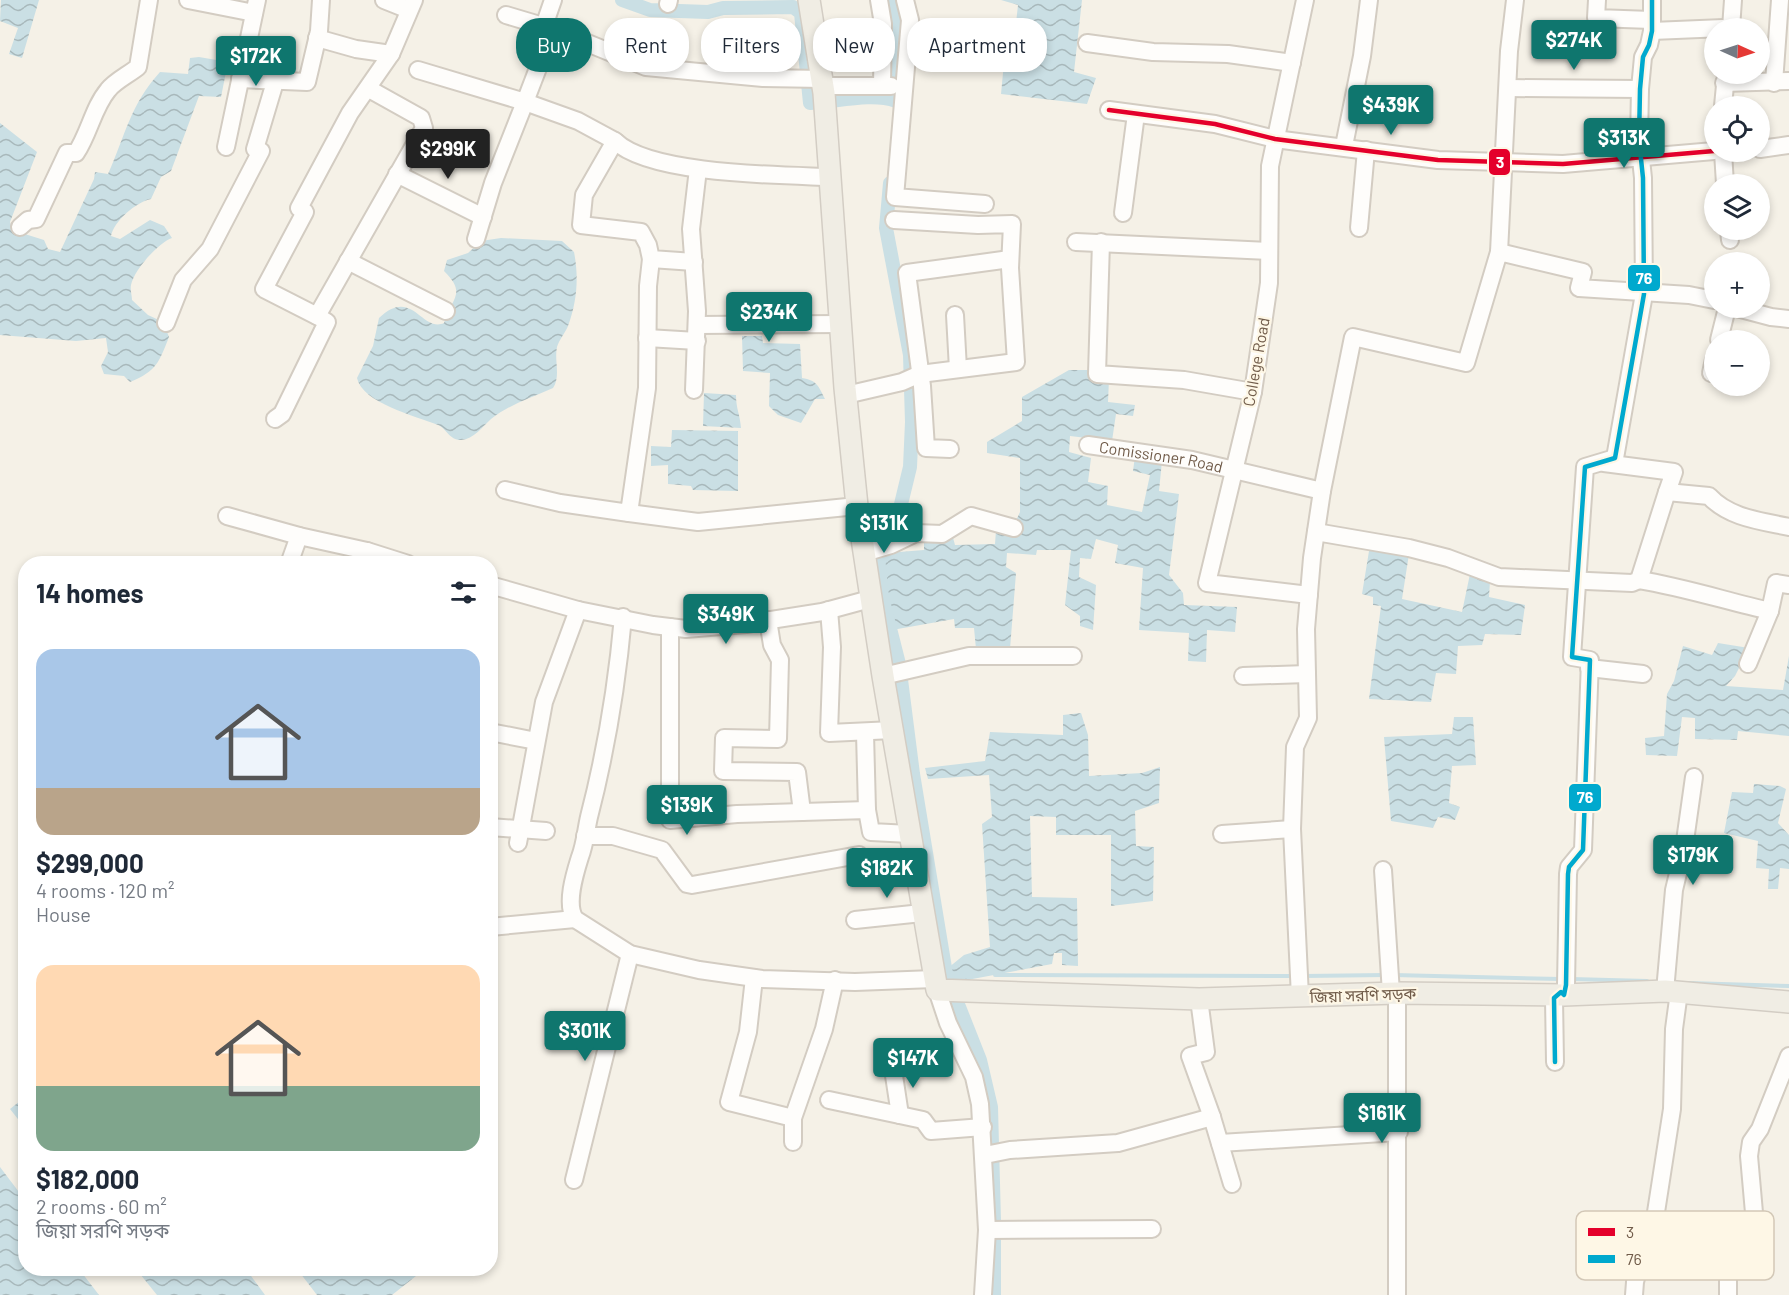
<!DOCTYPE html>
<meta charset="utf-8">
<style>
:root{--surface:#fff;--page:#f2f2f3;--text:#1f2937;--muted:#747a83;--accent:#0f766e}
body{margin:0;font-family:Barlow,"Noto Sans Bengali",sans-serif;background:var(--page);color:var(--text);height:100vh;display:flex;flex-direction:column;font-size:22px;white-space:nowrap}
*{box-sizing:border-box;margin:0}
p{font-size:20px;color:var(--muted)}
.icon{flex:none;width:33px;height:33px;fill:none;stroke:currentColor;stroke-width:2;stroke-linecap:round;stroke-linejoin:round}
.map{position:relative;flex:1;overflow:hidden}
.drawer{position:absolute;left:18px;top:556px;width:480px;height:720px;display:flex;flex-direction:column;background:var(--surface);border-radius:24px;box-shadow:0 3px 9px #0003}
.drawer>*{flex:none}
.banner{position:absolute;left:516px;top:18px;width:570px;height:54px;display:flex;gap:12px}
.needle{width:39px;rotate:93deg}
.fabs{position:absolute;left:1704px;top:18px;display:grid;gap:12px}
.fabs a{display:grid;place-items:center;width:66px;height:66px;border-radius:50%;background:var(--surface);box-shadow:0 3px 9px #0003;font-size:30px}
.price{position:absolute;translate:-50% -51px;padding:0 14px;border-radius:6px;background:var(--accent);color:#fff;font-size:20px;line-height:39px;filter:drop-shadow(0 2px 3px #0008)}
.price::after{content:'';position:absolute;left:50%;top:36px;width:18px;height:14px;margin-left:-9px;background:inherit;clip-path:polygon(0 0,100% 0,50% 100%)}
.price.selected{background:#222;color:#fff}
ul{padding:0;list-style:none}
li{display:grid;align-content:center;gap:12px;height:318px;padding:0 18px}
li span{display:grid;place-items:center;height:186px;border-radius:18px;color:#555}
li>.icon{margin-inline-start:auto}
span .icon{width:108px;height:108px;fill:#fffc;stroke-width:1}
li b{font-size:26px}
h2{display:flex;justify-content:space-between;align-items:center;height:72px;padding:0 18px;font-size:26px}
.chip{padding:0 21px;border-radius:24px;background:var(--surface);box-shadow:0 3px 9px #0003;font-size:21px;line-height:54px}
.chip.selected{background:var(--accent);color:#fff}
.map>svg:first-child{display:block}
</style>
<div class="map">
<svg width="1789" height="1295" viewBox="0 0 1789 1295">
<defs>
<pattern id="water-waves" width="16" height="10" patternUnits="userSpaceOnUse" patternTransform="scale(1.5)"><rect width="16" height="10" fill="#cadfe4"/><path d="M0 5q4-4 8 0t8 0" fill="none" stroke="#a8b8bb"/></pattern>
</defs>
<rect width="100%" height="100%" fill="#f5f1e7"/>
<g fill="url(#water-waves)">
<polygon points="1,0 39,0 22,58 9,54 18,28 0,21"/>
<polygon points="1001,0 1082,0 1074,72 1096,78 1087,104 1001,94 1005,52 1013,50 1018,5"/>
<path d="M199,57L228,62L221,97L199,96L171,171L161,177L151,199C136,202 114,221 111,236L120,239L150,220L164,226L172,238C158,243 134,270 131,285C130,290 132,296 132,300L148,315L163,322L169,337C159,362 157,371 130,382L124,376L104,374L101,366L108,352L106,338L76,341L0,335V123L37,152L10,222L12,230L44,240L48,249L60,252L94,179L95,172L108,174C126,134 130,105 160,72L188,74L190,58Z"/>
<path d="M501,238L562,241L574,252C579,277 577,302 568,326C565,333 559,340 557,347C554,361 561,376 553,388C531,398 510,404 491,419C482,427 474,439 461,440C449,440 447,429 438,425C416,416 362,403 357,378L373,346L379,318C412,286 422,333 444,323C452,297 467,294 444,271L447,260L468,253L481,241Z"/>
<path d="M742,336H762L763,343L800,344L802,378C817,380 819,387 825,399H815L801,423L778,415L769,406L770,373L743,371Z"/>
<polygon points="1069,370 1089,370 1094,381 1109,379 1108,402 1135,405 1133,416 1116,414 1112,441 1070,436 1069,452 1091,458 1088,482 1108,486 1107,505 1142,512 1150,475 1133,471 1135,456 1162,461 1159,491 1179,494 1169,575 1183,593 1184,605 1237,607 1235,632 1207,630 1206,662 1188,661 1189,633 1139,630 1143,568 1115,563 1118,545 1096,539 1091,559 1080,558 1079,577 1096,585 1093,630 1080,626 1080,616 1065,605 1071,550 1037,550 1036,555 1007,553 1006,567 1016,573 1010,649 976,649 974,628 955,628 954,619 892,630 881,569 887,553 924,550 924,541 952,534 955,545 995,544 996,530 1015,523 1020,512 1020,458 987,453 987,442 1022,421 1022,397"/>
<path d="M704,393L736,395C736,409 740,414 741,428L703,426Z"/>
<polygon points="672,430 738,431 738,491 693,490 691,486 668,484 668,465 651,466 651,446 671,447"/>
<polygon points="1370,545 1409,554 1402,599 1462,612 1470,574 1490,581 1489,597 1525,605 1521,635 1485,634 1482,645 1458,646 1456,674 1436,673 1431,702 1369,699 1381,606 1373,605 1373,597 1362,594"/>
<polygon points="1718,643 1749,648 1735,676 1726,686 1783,690 1789,656 1789,736 1738,731 1737,740 1695,739 1695,718 1682,717 1677,756 1646,755 1645,738 1664,736 1667,694 1674,681 1683,646 1712,655"/>
<polygon points="1081,713 1088,735 1089,776 1142,773 1160,767 1159,803 1135,811 1136,846 1154,847 1153,901 1111,906 1111,835 1056,835 1056,817 1030,816 1032,897 1077,898 1078,966 1062,965 1062,953 1054,953 1052,964 951,983 948,968 964,955 990,947 982,824 992,817 989,775 928,779 925,768 985,761 990,732 1063,735 1063,715"/>
<polygon points="1454,717 1473,717 1476,765 1452,766 1449,803 1460,807 1455,820 1438,817 1433,828 1391,821 1384,737 1452,734"/>
<polygon points="1754,784 1780,786 1786,789 1778,823 1789,835 1789,869 1780,868 1778,889 1768,889 1769,869 1756,868 1758,841 1724,833 1732,792 1753,793"/>
<polygon points="25,1097 25,1128 10,1109"/>
<polygon points="0,1167 25,1200 26,1269 79,1269 99,1295 0,1295"/>
<polygon points="136,1269 246,1269 265,1295 157,1295"/>
<polygon points="297,1269 411,1269 416,1276 392,1295 317,1295"/>
</g>
<g fill="none" stroke-linecap="round" stroke-linejoin="round">
<g stroke="#cadfe4" stroke-width="4">
<polyline points="995,975 1293,976"/>
<polyline points="1394,975 1560,979"/>
<polyline points="1304,976 1386,975"/>
<polyline points="1571,979 1647,981"/>
<polyline points="1688,983 1789,986"/>
</g>
<g stroke="#cadfe4" stroke-width="14">
<path d="M622,0L650,10L708,12L723,8L793,7L801,13L810,103C836,102 872,92 896,101"/>
<polyline points="893,0 898,16 897,75"/>
<polyline points="890,183 886,228 910,355 912,422 910,467 895,529 878,557 882,597 899,664 913,774 946,974 980,1060 991,1107 994,1221"/>
<polyline points="994,1295 994,1240"/>
</g>
<g stroke="#d3ccc2" stroke-width="20">
<g id="minor">
<polyline points="188,0 254,13"/>
<polyline points="384,0 409,10"/>
<polyline points="879,0 883,24 882,85"/>
<polyline points="905,0 910,20 895,197 985,204"/>
<polyline points="1305,0 1270,166 1269,283 1253,392 1207,583 1309,595"/>
<polyline points="1597,0 1596,18 1651,20"/>
<polyline points="668,4 669,0"/>
<polyline points="506,15 553,29 646,67 763,78 823,79"/>
<polyline points="544,26 553,0"/>
<polyline points="1731,28 1733,0"/>
<polyline points="553,29 525,102 578,121 615,141 584,195 581,225 641,232 648,245 651,259 694,262"/>
<polyline points="1652,31 1724,28"/>
<polyline points="317,38 356,49 391,54 350,113 299,208 305,212 264,289 317,316 424,128 421,118 369,89"/>
<polyline points="1087,43 1153,52 1228,54 1292,63"/>
<polyline points="391,54 414,0"/>
<polyline points="418,70 525,102 493,183 476,239"/>
<polyline points="240,79 307,82 319,31 321,0"/>
<polyline points="1724,83 1789,81"/>
<polyline points="1774,83 1780,0"/>
<polyline points="823,86 891,86"/>
<polyline points="1508,88 1640,89"/>
<polyline points="1723,106 1726,75"/>
<polyline points="1109,110 1215,124 1275,139 1438,160 1563,164 1714,151"/>
<path d="M615,141C650,175 780,175 830,177"/>
<polyline points="1344,146 1362,56 1369,0"/>
<polyline points="226,147 257,0"/>
<polyline points="1760,149 1789,145"/>
<polyline points="1723,152 1725,184"/>
<polyline points="397,174 483,217"/>
<polyline points="1123,213 1136,114"/>
<path d="M20,227L28,220L36,219L67,153H76C89,134 93,108 108,90C115,81 128,75 138,67L149,0"/>
<polyline points="1359,228 1366,150"/>
<polyline points="1729,230 1730,240"/>
<polyline points="1076,242 1269,251"/>
<polyline points="1101,242 1097,374 1184,380 1253,392"/>
<polyline points="1499,252 1509,51 1515,0"/>
<polyline points="348,261 446,311"/>
<polyline points="1737,308 1771,317 1789,319"/>
<polyline points="955,315 958,369"/>
<polyline points="166,323 183,280 210,249 261,151 255,149 275,82"/>
<polyline points="697,325 842,324"/>
<polyline points="647,338 697,341"/>
<polyline points="1719,340 1727,308"/>
<polyline points="1711,373 1714,359"/>
<polyline points="694,390 697,311 691,229 698,169"/>
<polyline points="846,395 902,382 920,374 1016,362 1010,268 1012,224 978,225 894,220"/>
<polyline points="275,419 282,414 327,322 317,316"/>
<path id="s1" d="M1088,445L1192,460L1322,491"/>
<polyline points="950,449 926,448 922,386 907,273 1010,259"/>
<path d="M1604,463L1674,472L1667,492L1709,496C1729,518 1761,521 1789,527"/>
<polyline points="505,490 560,503 629,513 647,388 648,286 651,259"/>
<polyline points="629,513 698,522 857,506"/>
<polyline points="227,516 299,536 367,551 362,564"/>
<polyline points="1316,532 1409,548 1448,558 1499,577 1632,583 1639,580 1667,492"/>
<polyline points="367,551 408,564"/>
<polyline points="864,553 891,545 916,533 942,534 971,516 1014,528"/>
<polyline points="289,564 299,536"/>
<path d="M1639,580C1683,587 1726,601 1770,611"/>
<polyline points="490,585 578,610 653,625 686,629 746,624 822,612 870,599"/>
<polyline points="829,610 832,647 829,733 893,730"/>
<path d="M623,617C617,685 606,751 589,817C586,830 585,844 580,857C575,873 565,904 575,919L630,954L699,970L762,979L855,982L934,979"/>
<polyline points="768,620 772,645 780,660 778,739 724,738 723,771 797,772 802,812"/>
<polyline points="670,627 670,820 737,814 867,810 871,832 910,834"/>
<polyline points="1748,664 1770,611 1776,583 1789,585"/>
<polyline points="1589,668 1643,674"/>
<polyline points="883,676 969,656 1073,656"/>
<polyline points="1243,676 1307,674"/>
<polyline points="490,732 536,741"/>
<polyline points="865,733 867,810"/>
<polyline points="490,827 546,831"/>
<polyline points="1222,834 1292,829"/>
<polyline points="585,836 613,836 662,850 687,884 692,885 859,855"/>
<polyline points="518,843 544,702 578,610"/>
<polyline points="1383,870 1391,993"/>
<polyline points="855,920 922,913"/>
<polyline points="490,927 575,919"/>
<polyline points="754,978 748,1032 729,1102 793,1118"/>
<polyline points="937,990 948,1023 974,1077 980,1104 987,1230 983,1295"/>
<polyline points="1665,991 1674,890 1684,848 1694,777"/>
<polyline points="1397,993 1397,1295"/>
<polyline points="1300,997 1292,829 1295,747 1308,718 1306,629 1312,558 1322,491 1353,337 1466,363 1499,252 1583,272 1579,288 1689,295 1714,300"/>
<polyline points="1199,999 1206,1052 1190,1056 1212,1117 1232,1184"/>
<polyline points="1555,1062 1554,998 1561,992 1564,995 1566,985 1568,874 1569,867 1583,850 1590,660 1572,657 1585,467 1615,458 1644,294 1643,178 1639,140 1640,89 1643,57 1649,45 1652,31 1652,0"/>
<polyline points="893,1069 900,1115"/>
<polyline points="829,1100 923,1120 931,1131 983,1127"/>
<polyline points="793,1142 793,1118 824,1029 835,980"/>
<polyline points="1220,1143 1399,1132"/>
<polyline points="985,1155 1010,1150 1118,1143 1212,1117"/>
<polyline points="574,1180 630,954"/>
<polyline points="987,1230 1152,1229"/>
<polyline points="1634,1295 1635,1282 1643,1250 1654,1225 1672,1109 1674,1029 1679,992"/>
<polyline points="1728,1295 1728,1268 1755,1224 1749,1156 1751,1142 1760,1129 1789,1056"/>
</g>
</g>
<g stroke="#d3cdc4" stroke-width="24">
<polyline id="major" points="809,0 824,93 845,388 857,506 883,676 937,990 1199,999 1397,993 1564,995 1665,991 1789,1002"/>
</g>
<use href="#minor" stroke="#fefdfb" stroke-width="16"/>
<use href="#major" stroke="#f0ede4" stroke-width="21"/>
<g stroke="#fef7e6" stroke-width="9">
<polyline id="bus-1" points="1109,110 1215,124 1275,139 1438,160 1563,164 1714,151"/>
</g>
<g stroke="#fef7e6" stroke-width="9">
<polyline id="bus-2" points="1555,1062 1554,998 1561,992 1564,995 1566,985 1568,874 1569,867 1583,850 1590,660 1572,657 1585,467 1615,458 1644,294 1643,178 1639,140 1640,89 1643,57 1649,45 1652,31 1652,0"/>
</g>
<use href="#bus-1" stroke="#e4002b" stroke-width="4.5"/>
<use href="#bus-2" stroke="#00a9ce" stroke-width="4.5"/>
</g>
<g text-anchor="middle" stroke-width="4.5" stroke-linejoin="round" paint-order="stroke">
<g font-size="16" fill="#705b49" stroke="#fef7e6">
<text transform="translate(1256 362) rotate(-80)" y="6">College Road</text>
<text dy="6" stroke="none"><textPath href="#s1" startOffset="74">Comissioner Road</textPath></text>
<text transform="translate(1363 995) rotate(-2)" y="6">জিয়া সরণি সড়ক</text>
</g>
</g>
<rect x="1576" y="1211" width="198" height="69" rx="9" fill="#fef7e6" stroke="#d3c8b7" stroke-width="1.5"/>
<rect x="1588" y="1228" width="27" height="8" fill="#e4002b"/>
<rect x="1588" y="1255" width="27" height="8" fill="#00a9ce"/>
<g font-size="16" fill="#705b49">
<text x="1626" y="1238">3</text>
<text x="1626" y="1265">76</text>
</g>
<g stroke="#fef7e6" stroke-width="2">
<rect x="1488" y="148" width="23" height="28" rx="6" fill="#e4002b"/>
<rect x="1627" y="264" width="34" height="28" rx="6" fill="#00a9ce"/>
<rect x="1568" y="783" width="34" height="29" rx="6" fill="#00a9ce"/>
</g>
<g font-size="16" text-anchor="middle" font-weight="bold" fill="#fff">
<text x="1500" y="168">3</text>
<text x="1644" y="284">76</text>
<text x="1585" y="803">76</text>
</g>
</svg>
<div class="fabs">
<a><svg class="needle" viewBox="-14 -14 28 28"><path d="M0-13l5 13h-10z" fill="#e53935"/><path d="M0 13l5-13h-10z" fill="#747a83"/></svg></a>
<a><svg class="icon" aria-label="locate" viewBox="0 0 24 24"><circle cx="12" cy="12" r="6"/><path d="M12 2v4M12 18v4M2 12h4M18 12h4"/></svg></a>
<a><svg class="icon" aria-label="layers" viewBox="0 0 24 24"><path d="M12 4l9 5-9 5-9-5zM3 14l9 5 9-5"/></svg></a>
<a>+</a>
<a>−</a>
</div>
<b class="price" style="left:1574px;top:71px">$274K</b>
<b class="price" style="left:256px;top:87px">$172K</b>
<b class="price" style="left:1391px;top:136px">$439K</b>
<b class="price" style="left:1624px;top:169px">$313K</b>
<b class="price selected" style="left:448px;top:180px">$299K</b>
<b class="price" style="left:769px;top:343px">$234K</b>
<b class="price" style="left:884px;top:554px">$131K</b>
<b class="price" style="left:726px;top:645px">$349K</b>
<b class="price" style="left:687px;top:836px">$139K</b>
<b class="price" style="left:1693px;top:886px">$179K</b>
<b class="price" style="left:887px;top:899px">$182K</b>
<b class="price" style="left:585px;top:1062px">$301K</b>
<b class="price" style="left:913px;top:1089px">$147K</b>
<b class="price" style="left:1382px;top:1144px">$161K</b>
<div class="banner">
<a class="chip selected">Buy</a>
<a class="chip">Rent</a>
<a class="chip">Filters</a>
<a class="chip">New</a>
<a class="chip">Apartment</a>
</div>
<section class="drawer">
<h2>14 homes<svg class="icon" aria-label="filters" viewBox="0 0 24 24"><path d="M4 7h16M4 17h16"/><circle cx="9" cy="7" r="2"/><circle cx="15" cy="17" r="2"/></svg></h2>
<ul>
<li><span style="background:linear-gradient(#a9c7e8 75%,#b9a48a 0)"><svg class="icon" aria-label="home" viewBox="0 0 24 24"><path d="M3 11l9-7 9 7M6 9v11h12V9"/></svg></span><div><b>$299,000</b><p>4 rooms · 120 m²</p><p>House</p></div></li>
<li><span style="background:linear-gradient(#ffd9b3 65%,#7fa58c 0)"><svg class="icon" aria-label="home" viewBox="0 0 24 24"><path d="M3 11l9-7 9 7M6 9v11h12V9"/></svg></span><div><b>$182,000</b><p>2 rooms · 60 m²</p><p>জিয়া সরণি সড়ক</p></div></li>
</ul>
</section>
</div>
